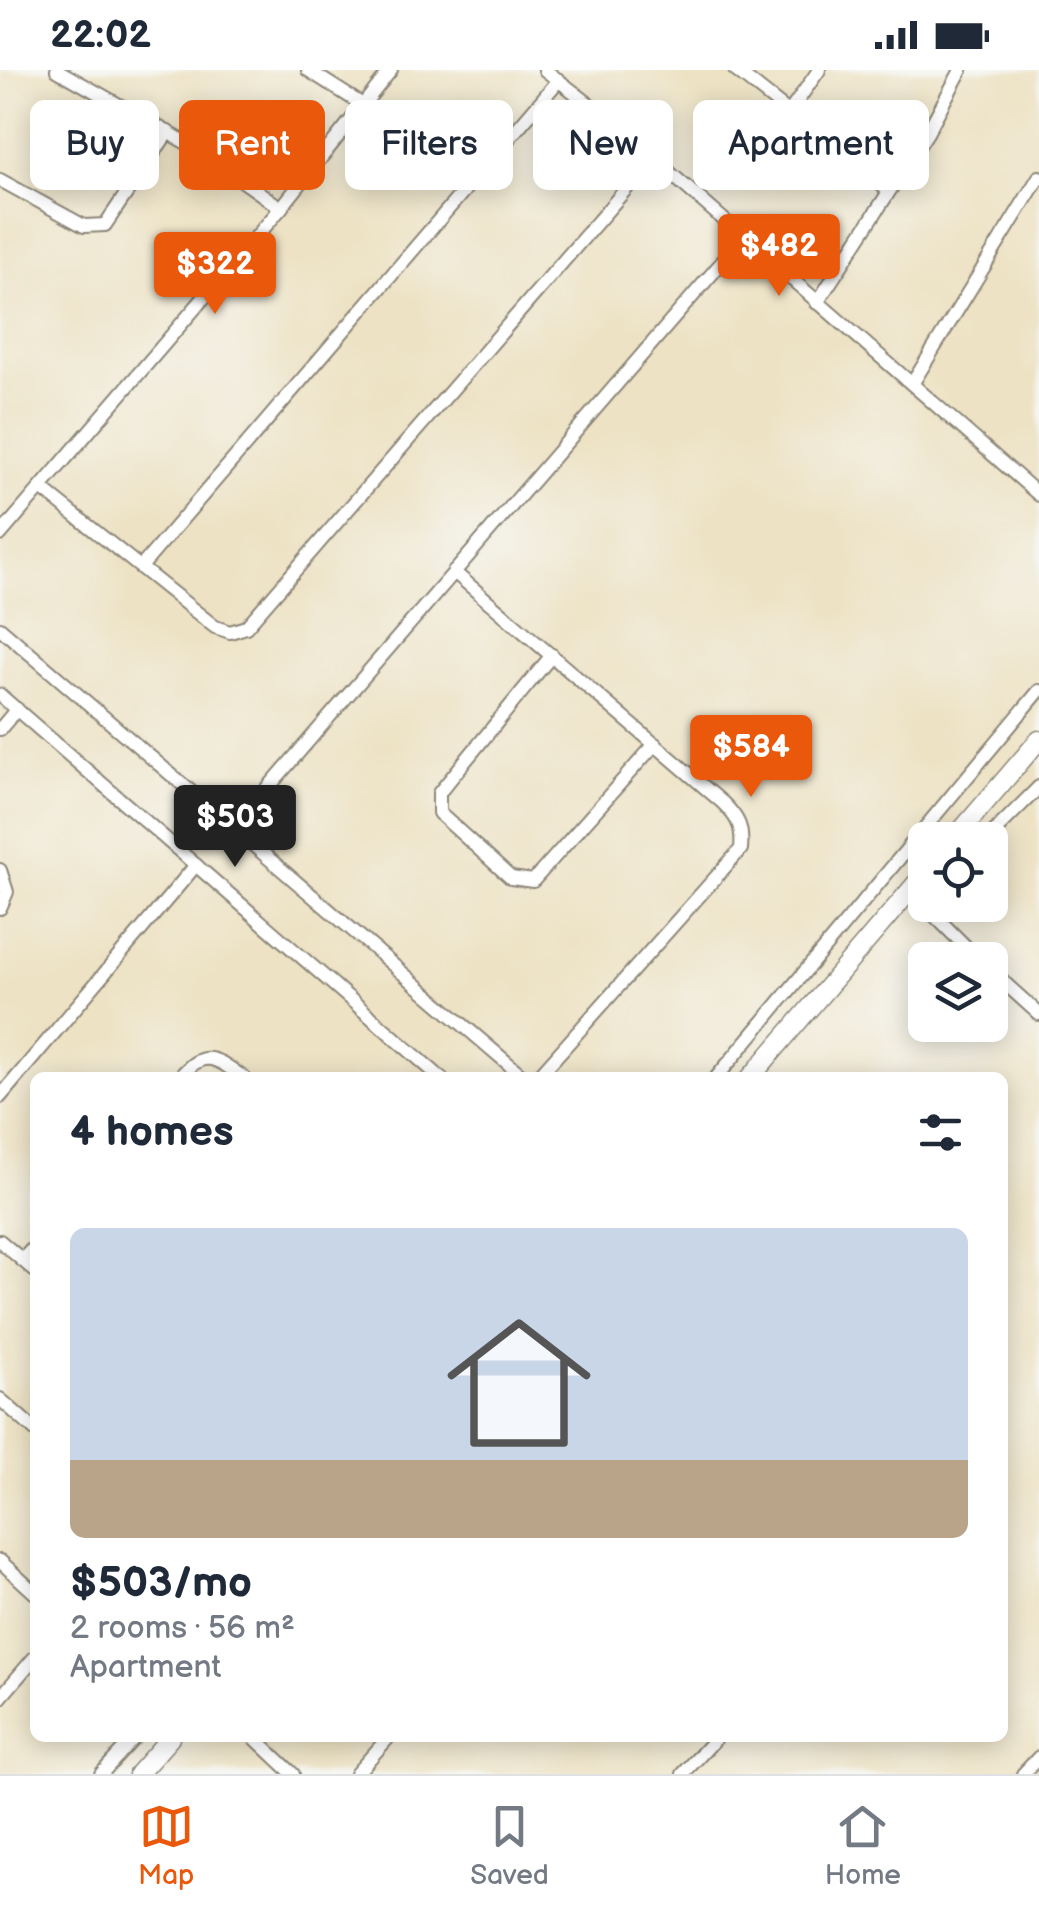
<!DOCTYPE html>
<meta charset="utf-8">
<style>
:root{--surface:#fff;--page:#f6f6f7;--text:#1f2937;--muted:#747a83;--line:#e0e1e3;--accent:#ea580c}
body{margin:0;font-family:"Balsamiq Sans",sans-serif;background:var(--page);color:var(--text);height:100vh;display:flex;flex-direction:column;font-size:38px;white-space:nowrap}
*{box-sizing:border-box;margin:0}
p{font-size:32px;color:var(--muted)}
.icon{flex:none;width:55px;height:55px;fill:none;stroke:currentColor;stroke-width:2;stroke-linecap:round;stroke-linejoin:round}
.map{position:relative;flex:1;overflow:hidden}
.details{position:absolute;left:30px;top:1002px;width:978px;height:670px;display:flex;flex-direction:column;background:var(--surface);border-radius:15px;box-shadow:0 5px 25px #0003}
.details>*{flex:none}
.banner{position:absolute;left:30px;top:30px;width:980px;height:90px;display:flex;gap:20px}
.buttons{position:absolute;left:908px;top:752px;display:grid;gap:20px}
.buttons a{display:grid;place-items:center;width:100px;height:100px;border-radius:15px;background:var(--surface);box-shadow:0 5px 25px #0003;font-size:50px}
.price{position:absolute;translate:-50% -85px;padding:0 22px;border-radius:10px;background:var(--accent);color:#fff;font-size:32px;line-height:65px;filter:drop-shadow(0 2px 5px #0008)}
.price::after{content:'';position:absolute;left:50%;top:60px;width:30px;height:22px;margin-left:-15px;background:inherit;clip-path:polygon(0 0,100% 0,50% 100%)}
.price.on{background:#222;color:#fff}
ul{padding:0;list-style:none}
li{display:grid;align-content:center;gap:20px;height:530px;padding:0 40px}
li+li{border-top:2px solid var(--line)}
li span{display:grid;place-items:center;height:310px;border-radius:15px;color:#555}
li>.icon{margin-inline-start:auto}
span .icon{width:180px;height:180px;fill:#fffc;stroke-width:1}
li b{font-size:42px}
h2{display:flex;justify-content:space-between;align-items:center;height:120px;padding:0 40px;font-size:42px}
.tag{padding:0 35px;border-radius:15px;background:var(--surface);box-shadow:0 5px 25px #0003;font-size:35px;line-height:90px}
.tag.on{background:var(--accent);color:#fff}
.status{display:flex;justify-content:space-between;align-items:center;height:70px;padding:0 50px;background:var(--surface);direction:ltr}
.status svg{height:28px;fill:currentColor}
.menu{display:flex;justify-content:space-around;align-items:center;height:140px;border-top:2px solid var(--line);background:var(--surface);font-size:28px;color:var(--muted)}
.menu a{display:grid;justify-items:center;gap:5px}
.menu .on{color:var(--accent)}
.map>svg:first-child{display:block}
</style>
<div class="status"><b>22:02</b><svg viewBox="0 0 49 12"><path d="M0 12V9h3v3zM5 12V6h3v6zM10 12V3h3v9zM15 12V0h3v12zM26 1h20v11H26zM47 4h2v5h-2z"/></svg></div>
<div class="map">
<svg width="1039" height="1704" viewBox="0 0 1039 1704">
<rect width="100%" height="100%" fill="#f6f6f2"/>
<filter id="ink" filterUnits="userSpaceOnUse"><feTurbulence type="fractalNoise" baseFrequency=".01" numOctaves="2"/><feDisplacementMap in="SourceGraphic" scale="20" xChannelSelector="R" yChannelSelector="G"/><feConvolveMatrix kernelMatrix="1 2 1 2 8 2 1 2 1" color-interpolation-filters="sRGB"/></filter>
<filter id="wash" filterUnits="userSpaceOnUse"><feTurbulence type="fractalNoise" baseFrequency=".0048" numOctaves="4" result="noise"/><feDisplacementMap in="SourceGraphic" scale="40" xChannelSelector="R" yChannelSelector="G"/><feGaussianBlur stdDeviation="2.25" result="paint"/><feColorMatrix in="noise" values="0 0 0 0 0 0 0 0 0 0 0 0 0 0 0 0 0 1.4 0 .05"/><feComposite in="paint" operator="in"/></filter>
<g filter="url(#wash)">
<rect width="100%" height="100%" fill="#ede2c4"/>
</g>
<g filter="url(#ink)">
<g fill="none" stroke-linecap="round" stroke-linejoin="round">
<g stroke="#8c8678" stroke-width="16">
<g id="street">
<polyline points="57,0 199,80 281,138"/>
<polyline points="308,0 366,37"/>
<polyline points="545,0 606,47 1039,425"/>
<polyline points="735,0 889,121"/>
<polyline points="789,43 819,0"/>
<polyline points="0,110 84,156 105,155 168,62"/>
<polyline points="817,233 927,63 961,0"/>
<polyline points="912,314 1039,107"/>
<polyline points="41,418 215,557 230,562 246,557 652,89"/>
<polyline points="0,465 281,138 391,0"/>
<polyline points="141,497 559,10"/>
<path d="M454,502L723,733C738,748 743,757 741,779L537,1008"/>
<polyline points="0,558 525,1008"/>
<polyline points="552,585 439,723 439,743 511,808 533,811 655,674"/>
<polyline points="0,625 441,1008"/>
<polyline points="0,659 17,639"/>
<polyline points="235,756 742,169"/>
<polyline points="986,770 1039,717"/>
<polyline points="0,800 7,822 0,838"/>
<polyline points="910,821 979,890"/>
<polyline points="990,900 1039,944"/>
<path d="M179,1008C205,977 215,988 244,1008"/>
<polyline points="716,1008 1039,621"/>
<polyline points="0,1027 196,795"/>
<polyline points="0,1171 35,1201"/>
<polyline points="22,1190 35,1176"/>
<polyline points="0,1329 35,1360"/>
<polyline points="0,1491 35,1523"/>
<polyline points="0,1628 35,1587"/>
<polyline points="255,1668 293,1704"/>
<polyline points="101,1704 134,1668"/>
<polyline points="356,1704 388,1668"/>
<polyline points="683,1704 716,1668"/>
<polyline points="1023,1704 1039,1687"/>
</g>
</g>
<g stroke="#8c8678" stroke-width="21">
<g id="secondary">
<polyline points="953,770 1039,670"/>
<polyline points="750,1008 925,803"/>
<polyline points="138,1704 170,1668"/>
</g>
</g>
<use href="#street" stroke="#fff" stroke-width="12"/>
<use href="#secondary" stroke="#fff" stroke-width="18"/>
</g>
</g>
</svg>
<div class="buttons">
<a><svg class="icon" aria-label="locate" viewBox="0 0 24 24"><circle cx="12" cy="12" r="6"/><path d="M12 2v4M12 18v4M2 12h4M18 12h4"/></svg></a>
<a><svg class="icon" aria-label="layers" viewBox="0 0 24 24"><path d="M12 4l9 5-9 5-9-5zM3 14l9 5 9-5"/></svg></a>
</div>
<b class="price" style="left:779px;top:229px">$482</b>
<b class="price" style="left:215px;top:247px">$322</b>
<b class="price" style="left:751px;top:730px">$584</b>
<b class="price on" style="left:235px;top:800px">$503</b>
<div class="banner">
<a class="tag">Buy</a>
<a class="tag on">Rent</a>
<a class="tag">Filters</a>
<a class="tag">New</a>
<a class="tag">Apartment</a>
</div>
<section class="details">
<h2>4 homes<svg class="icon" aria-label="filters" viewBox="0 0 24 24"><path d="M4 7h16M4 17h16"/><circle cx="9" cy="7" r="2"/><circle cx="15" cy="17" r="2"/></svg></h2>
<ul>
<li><span style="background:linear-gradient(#c9d6e8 75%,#b9a48a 0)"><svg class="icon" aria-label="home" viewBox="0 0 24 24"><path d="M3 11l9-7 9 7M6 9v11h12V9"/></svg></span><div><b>$503/mo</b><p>2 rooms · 56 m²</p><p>Apartment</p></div></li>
</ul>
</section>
</div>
<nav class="menu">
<a class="on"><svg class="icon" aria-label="map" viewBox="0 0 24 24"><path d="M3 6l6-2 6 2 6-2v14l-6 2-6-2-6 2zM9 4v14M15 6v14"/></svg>Map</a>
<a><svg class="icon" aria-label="saved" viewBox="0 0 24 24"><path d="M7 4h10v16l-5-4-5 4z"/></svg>Saved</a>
<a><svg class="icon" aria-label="home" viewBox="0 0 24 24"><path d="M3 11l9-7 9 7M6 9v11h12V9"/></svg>Home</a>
</nav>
